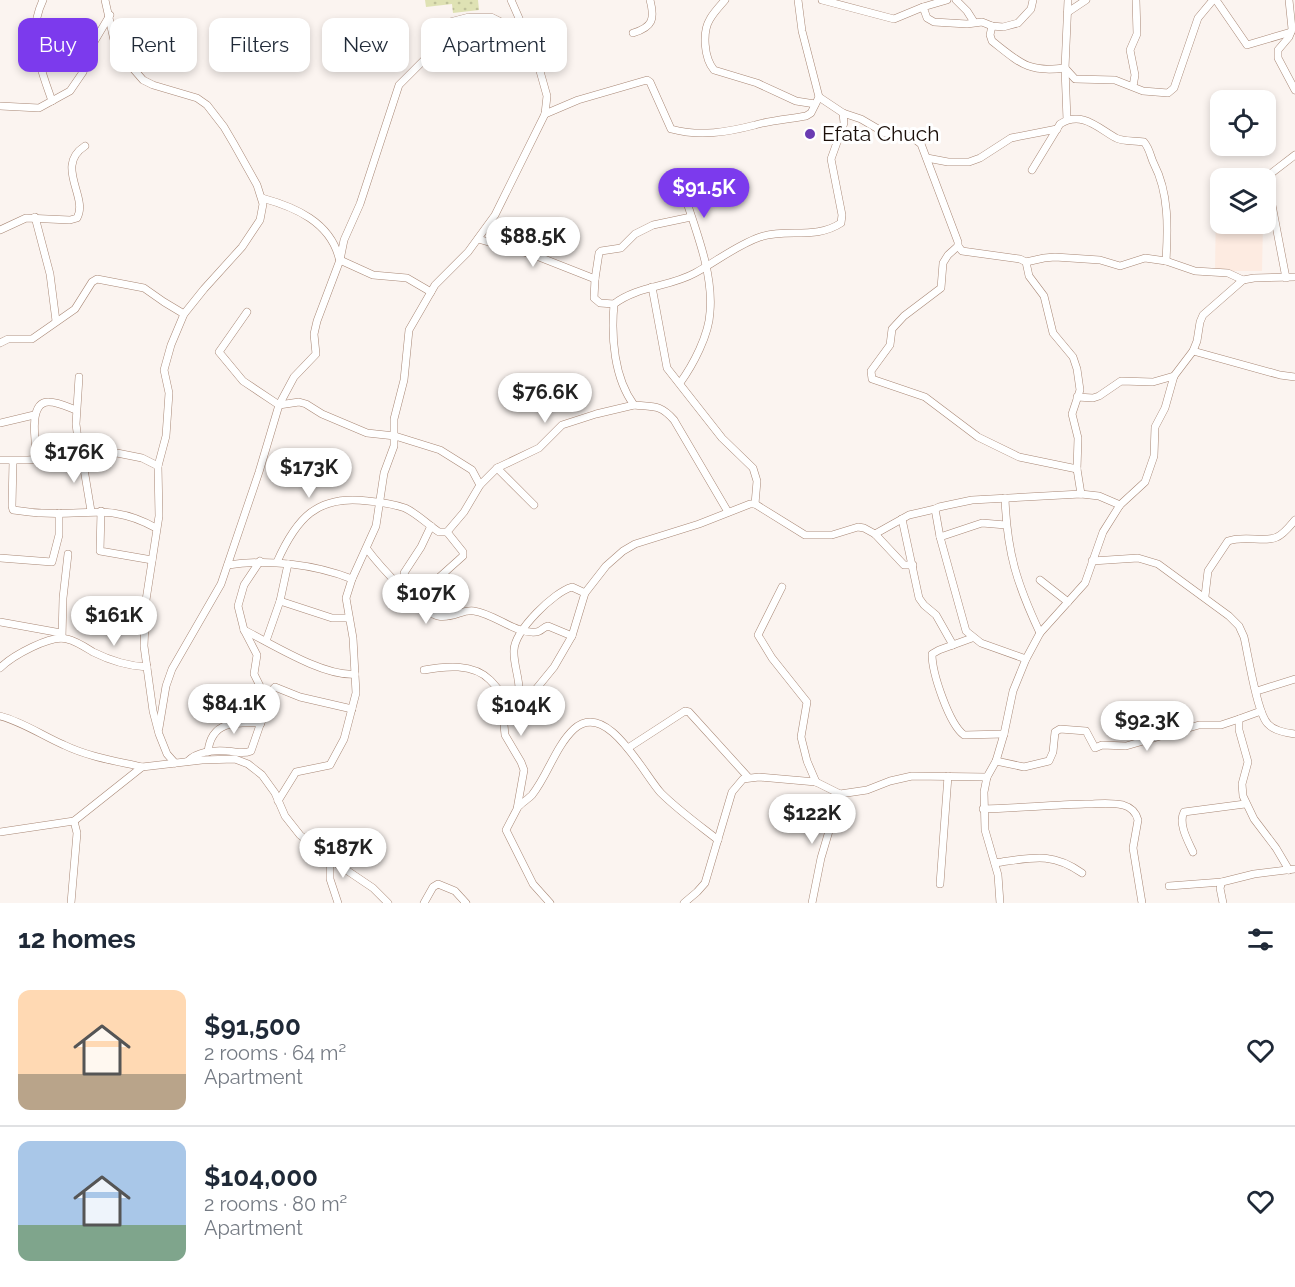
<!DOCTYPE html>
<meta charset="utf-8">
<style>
:root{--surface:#fff;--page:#f2f2f3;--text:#1f2937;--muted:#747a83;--line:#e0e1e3;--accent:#7c3aed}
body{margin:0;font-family:Raleway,sans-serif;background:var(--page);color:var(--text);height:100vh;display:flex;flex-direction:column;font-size:22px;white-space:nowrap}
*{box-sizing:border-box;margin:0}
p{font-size:20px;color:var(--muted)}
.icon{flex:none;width:33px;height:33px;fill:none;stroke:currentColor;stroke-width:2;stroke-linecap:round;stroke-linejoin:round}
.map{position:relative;height:903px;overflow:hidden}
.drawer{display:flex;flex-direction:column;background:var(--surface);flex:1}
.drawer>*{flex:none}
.banner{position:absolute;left:18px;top:18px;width:600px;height:54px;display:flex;gap:12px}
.fabs{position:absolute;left:1210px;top:90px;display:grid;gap:12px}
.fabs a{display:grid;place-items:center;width:66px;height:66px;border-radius:12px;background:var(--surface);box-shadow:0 3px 9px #0003;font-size:30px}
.price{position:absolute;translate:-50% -51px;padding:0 14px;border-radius:21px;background:#fff;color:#222;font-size:20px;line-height:39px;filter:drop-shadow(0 2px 3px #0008)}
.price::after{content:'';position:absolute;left:50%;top:36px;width:18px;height:14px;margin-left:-9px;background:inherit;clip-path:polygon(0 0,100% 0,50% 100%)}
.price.active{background:var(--accent);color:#fff}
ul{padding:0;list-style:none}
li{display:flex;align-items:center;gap:18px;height:150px;padding:0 18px}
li+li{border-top:2px solid var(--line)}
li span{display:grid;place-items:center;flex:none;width:168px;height:120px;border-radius:12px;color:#555}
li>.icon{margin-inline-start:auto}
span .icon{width:72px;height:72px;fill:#fffc;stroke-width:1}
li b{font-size:26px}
h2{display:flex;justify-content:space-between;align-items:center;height:72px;padding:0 18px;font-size:26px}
.pill{padding:0 21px;border-radius:12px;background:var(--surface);box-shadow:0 3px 9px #0003;font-size:21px;line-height:54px}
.pill.active{background:var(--accent);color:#fff}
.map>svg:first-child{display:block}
</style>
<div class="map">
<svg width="1295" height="903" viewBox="0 0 1295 903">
<defs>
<pattern id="grass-dots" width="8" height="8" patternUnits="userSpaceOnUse" patternTransform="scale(1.5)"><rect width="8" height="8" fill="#dfe2b4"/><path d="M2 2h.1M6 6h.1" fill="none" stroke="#bfc199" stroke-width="1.8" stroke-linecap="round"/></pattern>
</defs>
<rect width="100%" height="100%" fill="#fbf4f0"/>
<polygon fill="#fdebe1" points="1216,204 1221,205 1221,224 1263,224 1262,271 1215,271"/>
<polygon fill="url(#grass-dots)" points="425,0 478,0 479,10 453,13 452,4 426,7"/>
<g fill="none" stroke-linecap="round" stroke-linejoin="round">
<g stroke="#a88775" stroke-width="8">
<g id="minor">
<path d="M43,0C26,36 40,66 52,101"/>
<polyline points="105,0 116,49 143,80 153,85 197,98 207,105 224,127 234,144 257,185 263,204 260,220 242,247 204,289 184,314 171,345 164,370 169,393 166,436 158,466 159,516 146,600 144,646 153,711 159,734 167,754 175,763"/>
<path d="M725,0C720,6 714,12 710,19C702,32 704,58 714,70L757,83L796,101L815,104"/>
<polyline points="798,0 802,31 819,97 843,113 861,119 885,133 912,137 921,144 958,242 958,246 948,255 943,263 941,288 904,316 892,329 890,345 871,371 872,379 925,397 978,437 1019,457 1077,469"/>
<polyline points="822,0 894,19 923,7 947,0"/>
<polyline points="956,0 967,11 974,22"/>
<polyline points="1216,0 1247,45 1291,32"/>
<polyline points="1289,0 1292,29 1289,37 1278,50 1278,58 1295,90"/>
<polyline points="923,7 927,18 934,22 967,24 982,22 992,26 1003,27 1018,23 1031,9 1033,0"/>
<polyline points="1068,12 1086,0"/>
<path d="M992,26L990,35L992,41C1020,63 1028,73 1065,68L1075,79L1115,80L1143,91L1168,93L1174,88L1198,18L1213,0"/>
<path d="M633,33C653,27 655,19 650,0"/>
<polyline points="1133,86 1135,75 1130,50 1137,34 1136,0"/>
<polyline points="0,106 39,108 70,91 83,72 94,42 110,15"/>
<path d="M545,114L578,100L647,80L650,82L671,129C700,137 728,132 755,125C772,120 790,119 806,116L811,113L819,97"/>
<polyline points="1067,120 1065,68 1068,0"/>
<polyline points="927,158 948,162 969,162 980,158 1011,138 1057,129"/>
<path d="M1032,170L1060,124C1082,110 1099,129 1116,138C1124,142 1135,140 1144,142C1150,149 1150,156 1154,164C1169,193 1168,228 1166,261"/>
<path d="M679,178C691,219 714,269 710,312C709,335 693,365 680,383"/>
<path d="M262,198C295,207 330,222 339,258"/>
<polyline points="35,217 50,274 56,321"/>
<path d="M0,230L26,218L70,220L77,218C89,197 54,166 85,146"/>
<polyline points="478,239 534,255 595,279"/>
<polyline points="958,246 962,251 1020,259 1026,262 1029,276 1044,296 1053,333 1073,357 1077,369 1080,390 1072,414 1078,438 1077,469 1081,494"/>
<polyline points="340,260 373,275 407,278 431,292"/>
<polyline points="1026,262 1044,258 1055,257 1100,260 1120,266 1145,258 1166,261 1195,271 1228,273 1243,280"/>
<polyline points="1286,278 1267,179 1269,175 1295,155"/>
<polyline points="652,287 667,368 722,438 753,468 757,481 755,504"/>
<polyline points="614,304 600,303 594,298 595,279 599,253 601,251 621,248 635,234 653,225 691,217"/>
<polyline points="247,312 219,352 243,381 279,405 299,402 306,404 322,414 367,433 395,436 440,450 472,470 480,485"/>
<polyline points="0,343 8,339 32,339 75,309 92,282 97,279 144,288 164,302 184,314"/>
<polyline points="1193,351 1280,375 1295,377"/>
<polyline points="79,377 76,424 80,455"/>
<polyline points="1077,397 1093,398 1099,396 1121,381 1153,382 1174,376"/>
<polyline points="0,423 34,415"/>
<polyline points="84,455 84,469 91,511"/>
<polyline points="0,460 28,460 117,453 142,458 158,466"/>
<path d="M37,460C36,446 27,401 49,402C58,402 68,407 76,410"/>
<path d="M13,461L12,506L13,510C23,511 32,513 42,513C88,516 112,503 156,528"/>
<polyline points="497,468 534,505"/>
<path d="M1005,498C1007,553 1017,584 1040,633"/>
<polyline points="101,511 100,551 152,560"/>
<path d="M728,512L674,420C660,404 653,407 634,405C614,378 611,337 614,304C637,286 670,287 695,273C717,261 737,245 760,237C787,228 815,240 841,223L842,215L831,159L844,123L843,113"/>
<polyline points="902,519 919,598 924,605 936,615 953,645"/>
<polyline points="875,534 909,515 935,509"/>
<polyline points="940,537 982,523 1006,525"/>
<path d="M367,549C378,564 422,613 438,616C453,619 462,609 474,611C495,614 515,634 536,632C541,632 543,627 548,626L572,636"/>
<polyline points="0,558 52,562 59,535 59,513"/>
<polyline points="260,561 244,585 238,606 244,630 257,655 254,674 260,686 257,705 262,720"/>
<path d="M1092,561L1138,558L1158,564L1229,616L1239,626L1244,637C1248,654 1257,714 1268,724C1274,731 1287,733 1295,734"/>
<path d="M277,562C296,519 317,494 368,501C380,502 393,504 405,508C418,514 428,525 439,532H447L464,512L480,485L497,468L539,448L562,425L596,414L634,405"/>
<path d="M228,565C269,559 314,564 352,579"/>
<polyline points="1040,580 1068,602"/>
<polyline points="782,587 758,635 772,658 807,702 801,737 807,761 816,782"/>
<polyline points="402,588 407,583 404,573 421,547 431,526"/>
<path d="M1205,596L1208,571L1228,541C1245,535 1265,543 1277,537C1284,534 1290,526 1295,520"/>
<polyline points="415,599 463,556 463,552 447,532"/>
<polyline points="280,601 332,618 349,618"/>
<polyline points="0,622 61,633"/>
<path d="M244,630C272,644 324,677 355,674"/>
<polyline points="62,638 63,598 68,554"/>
<path d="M972,638L939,650L932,654C932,673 949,724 964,735L1004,734"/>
<polyline points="266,641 280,601 288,564"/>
<polyline points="1026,659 981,643 966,631 940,537 935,509 939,507 972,500 1081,494 1099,496 1120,505"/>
<path d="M0,668C12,656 51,634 67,639C76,641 85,647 93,652C109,660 128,666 147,667"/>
<path d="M424,670C445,666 473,663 490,680C497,687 502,695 510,702"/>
<polyline points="1257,691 1295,679"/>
<polyline points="519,696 532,694 554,667 572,636 585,593 606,566 623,551 635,544 699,524 750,504 755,504 805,535 832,535 858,527 864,528 875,534 904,565 913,565"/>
<polyline points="1261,711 1239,719 1239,730 1248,762 1242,784 1243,796 1254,819 1276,848 1289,870"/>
<path d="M0,716C23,722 43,736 64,745C89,757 116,761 142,767"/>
<polyline points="159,728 166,686 172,669 221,584 259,472 279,405 294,377 316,354 314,334 317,321 340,260 344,240 360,204 399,85 430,54 441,26 446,23 469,17 491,17 527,35"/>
<polyline points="628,748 685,711 689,712 748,777"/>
<path d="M208,752C211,721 235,722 261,723"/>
<path d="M188,761C197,752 213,750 226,751C235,751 242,755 251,751L272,690L275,687L300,697L352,709"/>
<polyline points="996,761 1024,767 1049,761 1053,752 1055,732 1060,729 1086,731 1095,748 1102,745 1126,746 1199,725 1221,725 1239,719"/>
<polyline points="278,801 296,772 330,765 344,739 356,693 353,638 346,598 352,579 376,526 384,473 394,446 394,419 404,380 409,330 435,285 468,252 495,215 545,114 547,96 536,57 511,0"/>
<path d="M518,807C522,803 528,799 532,795C548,775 555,747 574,729C607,699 644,775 661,793C678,810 699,825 718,840"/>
<path d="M983,809C1018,808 1051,805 1085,804C1097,804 1111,802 1123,805C1130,807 1136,812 1138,820L1133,848L1142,903"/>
<polyline points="0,832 74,821 142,767 202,760 235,759 248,764 262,775 275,793 285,816 300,835 330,859 373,888 388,903"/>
<path d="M1193,852C1188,841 1178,824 1184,812L1245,804"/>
<polyline points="330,859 330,879 338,903"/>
<path d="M995,863C1031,858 1051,851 1082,873"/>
<polyline points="940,884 948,776"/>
<polyline points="1169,886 1222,882"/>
<polyline points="71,903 77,833 74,821"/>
<polyline points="424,903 433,887 438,884 455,891 466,903"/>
<path d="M550,903L533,884L506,830L517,809L524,770L521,762L505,735L503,715L506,706L519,696C521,681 513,665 514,650C515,630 554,592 572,587L585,593"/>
<polyline points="684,903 697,892 705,883 732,792 743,779 759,777 816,782 840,794 867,790 890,781 912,776 987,777"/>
<polyline points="812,903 821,858 840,794"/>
<polyline points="1000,903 998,875 985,830 984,792 987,777 996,761 1004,734 1013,691 1026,659 1040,633 1085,583 1103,532 1120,505 1145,482 1154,456 1155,427 1165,408 1174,376 1193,351 1197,341 1200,322 1203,315 1243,280 1254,278 1295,277"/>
<polyline points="1223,903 1220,888 1222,882 1254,874 1295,869"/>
</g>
</g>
<use href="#minor" stroke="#fff" stroke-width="7"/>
</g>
<circle fill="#6a3bb2" stroke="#fff" stroke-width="2" cx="810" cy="134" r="6"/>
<g text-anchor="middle" stroke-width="6" stroke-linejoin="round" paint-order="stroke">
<g font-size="21" fill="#1b0f09" stroke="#fff" text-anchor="start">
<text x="822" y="141">Efata Chuch</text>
</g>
</g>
</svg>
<div class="fabs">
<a><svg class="icon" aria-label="locate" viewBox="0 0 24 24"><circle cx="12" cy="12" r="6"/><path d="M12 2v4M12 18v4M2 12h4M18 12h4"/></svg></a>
<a><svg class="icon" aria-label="layers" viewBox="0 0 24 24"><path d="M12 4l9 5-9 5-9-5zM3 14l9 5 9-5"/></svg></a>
</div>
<b class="price active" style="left:704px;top:219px">$91.5K</b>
<b class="price" style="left:533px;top:268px">$88.5K</b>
<b class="price" style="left:545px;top:424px">$76.6K</b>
<b class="price" style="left:74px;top:484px">$176K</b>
<b class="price" style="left:309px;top:499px">$173K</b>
<b class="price" style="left:426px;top:625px">$107K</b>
<b class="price" style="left:114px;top:647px">$161K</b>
<b class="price" style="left:234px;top:735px">$84.1K</b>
<b class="price" style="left:521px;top:737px">$104K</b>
<b class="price" style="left:1147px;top:752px">$92.3K</b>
<b class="price" style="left:812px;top:845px">$122K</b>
<b class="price" style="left:343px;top:879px">$187K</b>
<div class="banner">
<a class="pill active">Buy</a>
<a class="pill">Rent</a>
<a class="pill">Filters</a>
<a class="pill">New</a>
<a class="pill">Apartment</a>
</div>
</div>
<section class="drawer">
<h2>12 homes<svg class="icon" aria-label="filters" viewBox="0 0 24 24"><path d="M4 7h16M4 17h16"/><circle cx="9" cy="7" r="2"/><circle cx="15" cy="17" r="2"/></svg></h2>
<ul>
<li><span style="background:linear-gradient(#ffd9b3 70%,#b9a48a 0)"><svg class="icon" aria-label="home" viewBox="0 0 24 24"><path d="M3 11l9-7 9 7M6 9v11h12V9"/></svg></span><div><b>$91,500</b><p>2 rooms · 64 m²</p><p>Apartment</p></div><svg class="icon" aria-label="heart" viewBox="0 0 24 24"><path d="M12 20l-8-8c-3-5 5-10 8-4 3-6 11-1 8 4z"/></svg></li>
<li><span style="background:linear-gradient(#a9c7e8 70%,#7fa58c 0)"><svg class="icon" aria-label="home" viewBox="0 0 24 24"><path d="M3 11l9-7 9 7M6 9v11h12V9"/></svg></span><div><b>$104,000</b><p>2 rooms · 80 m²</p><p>Apartment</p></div><svg class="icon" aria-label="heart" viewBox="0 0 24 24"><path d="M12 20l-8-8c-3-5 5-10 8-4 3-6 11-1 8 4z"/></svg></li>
</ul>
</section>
